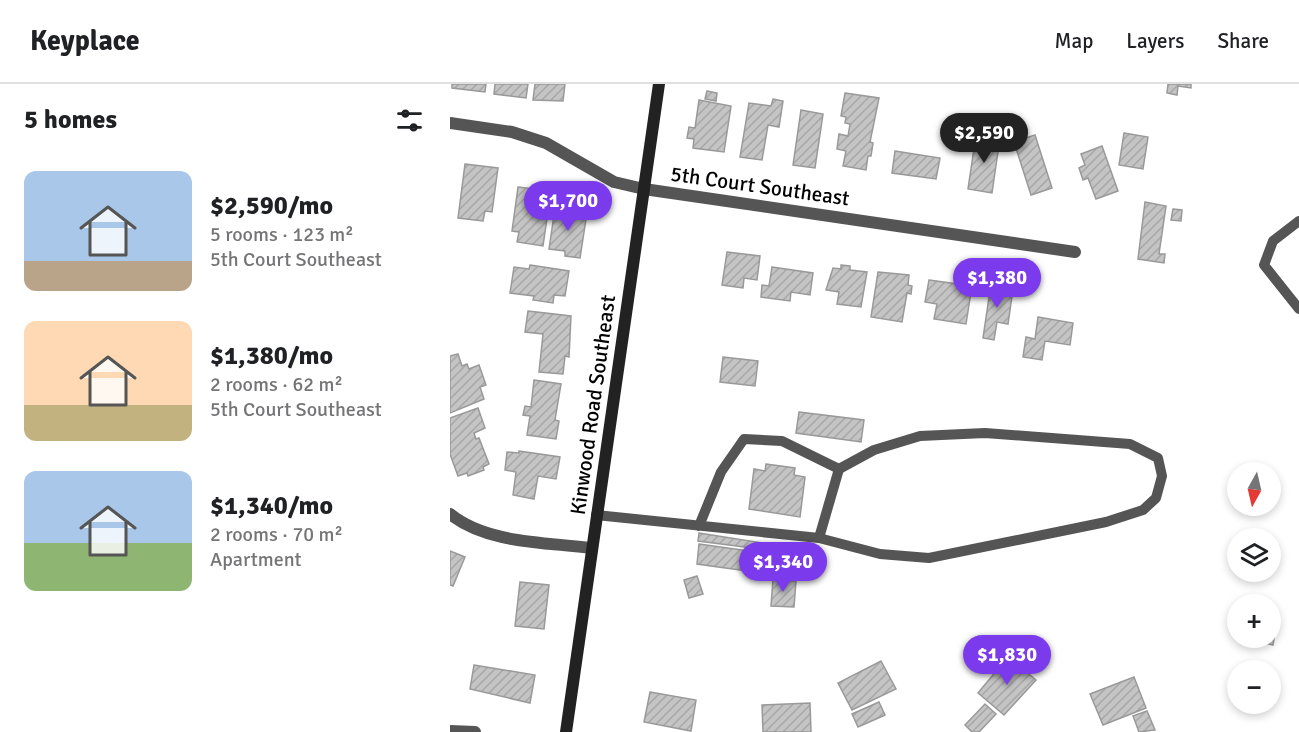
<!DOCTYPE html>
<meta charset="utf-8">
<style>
:root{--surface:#fff;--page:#f2f2f2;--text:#202124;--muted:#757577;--line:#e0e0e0;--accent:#7c3aed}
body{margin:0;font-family:Signika,sans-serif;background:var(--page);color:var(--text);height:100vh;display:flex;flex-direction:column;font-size:22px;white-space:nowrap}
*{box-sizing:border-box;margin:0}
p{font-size:20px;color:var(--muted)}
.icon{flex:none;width:33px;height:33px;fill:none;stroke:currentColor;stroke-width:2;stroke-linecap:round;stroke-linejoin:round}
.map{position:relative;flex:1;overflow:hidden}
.details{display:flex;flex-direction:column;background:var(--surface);width:450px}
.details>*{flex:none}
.needle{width:39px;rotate:188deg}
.fabs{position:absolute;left:777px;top:378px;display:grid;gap:12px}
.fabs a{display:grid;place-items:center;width:54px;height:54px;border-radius:50%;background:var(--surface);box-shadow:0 3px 9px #0003;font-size:30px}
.price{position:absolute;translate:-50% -51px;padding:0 14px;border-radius:21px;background:var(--accent);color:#fff;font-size:20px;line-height:39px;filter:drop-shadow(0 2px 3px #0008)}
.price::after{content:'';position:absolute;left:50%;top:36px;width:18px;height:14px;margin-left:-9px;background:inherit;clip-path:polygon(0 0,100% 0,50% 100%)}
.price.selected{background:#222;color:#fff}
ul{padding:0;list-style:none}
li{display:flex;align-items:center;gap:18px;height:150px;padding:0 24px}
li span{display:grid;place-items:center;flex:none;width:168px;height:120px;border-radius:12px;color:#555}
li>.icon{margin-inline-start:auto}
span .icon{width:72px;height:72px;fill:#fffc;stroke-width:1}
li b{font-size:26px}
h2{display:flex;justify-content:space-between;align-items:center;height:72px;padding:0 24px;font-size:26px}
header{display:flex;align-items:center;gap:36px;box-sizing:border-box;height:84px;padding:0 30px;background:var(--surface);border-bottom:2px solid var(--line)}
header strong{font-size:28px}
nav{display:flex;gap:33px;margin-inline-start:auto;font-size:21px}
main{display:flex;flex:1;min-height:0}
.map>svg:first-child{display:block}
</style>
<header>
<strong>Keyplace</strong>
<nav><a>Map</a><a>Layers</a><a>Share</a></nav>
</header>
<main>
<section class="details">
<h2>5 homes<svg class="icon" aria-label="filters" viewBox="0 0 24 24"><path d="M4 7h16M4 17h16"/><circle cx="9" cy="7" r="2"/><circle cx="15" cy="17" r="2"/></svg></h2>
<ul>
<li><span style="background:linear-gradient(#a9c7e8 75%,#b9a48a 0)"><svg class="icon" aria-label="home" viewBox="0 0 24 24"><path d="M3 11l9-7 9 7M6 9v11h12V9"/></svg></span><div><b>$2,590/mo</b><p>5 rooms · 123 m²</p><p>5th Court Southeast</p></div></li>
<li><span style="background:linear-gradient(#ffd9b3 70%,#c2b280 0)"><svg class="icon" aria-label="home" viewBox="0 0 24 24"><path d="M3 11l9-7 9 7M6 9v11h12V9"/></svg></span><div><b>$1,380/mo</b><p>2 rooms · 62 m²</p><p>5th Court Southeast</p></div></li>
<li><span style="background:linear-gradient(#a9c7e8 60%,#8fb573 0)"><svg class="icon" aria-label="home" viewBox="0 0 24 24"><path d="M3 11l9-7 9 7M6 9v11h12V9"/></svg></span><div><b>$1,340/mo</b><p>2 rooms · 70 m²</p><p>Apartment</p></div></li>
</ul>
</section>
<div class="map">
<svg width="849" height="648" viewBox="0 0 849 648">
<defs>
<pattern id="building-hatch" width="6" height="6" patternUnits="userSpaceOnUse" patternTransform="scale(1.5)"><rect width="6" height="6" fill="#c4c4c4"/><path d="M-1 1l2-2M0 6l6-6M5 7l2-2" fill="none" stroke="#a7a7a7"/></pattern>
</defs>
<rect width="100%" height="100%" fill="#fff"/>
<g fill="url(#building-hatch)" stroke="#999" stroke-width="1.5">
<polygon points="2,0 36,0 35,8 2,4"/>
<polygon points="45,0 78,0 76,14 44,10"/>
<polygon points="85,0 115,0 113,17 83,16"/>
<polygon points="718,0 741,0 741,4 728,2 727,11 717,9"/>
<polygon points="257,7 267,9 266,17 255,15"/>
<polygon points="395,9 429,14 420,58 423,59 421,72 418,72 416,86 393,82 396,67 387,65 389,50 398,52 400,40 395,39 396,33 391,32"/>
<polygon points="323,15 333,17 329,43 318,41 312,76 290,73 299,19 321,22"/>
<polygon points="249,16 281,22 274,68 243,64 244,55 237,54 239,43 245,44"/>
<polygon points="351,26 373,30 365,84 343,81"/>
<polygon points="674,49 698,53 693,85 669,81"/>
<polygon points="526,51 550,54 542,109 518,105"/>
<polygon points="585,51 602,104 581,111 564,58"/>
<polygon points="652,62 668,107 646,115 638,94 633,96 629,84 635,81 631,70"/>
<polygon points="445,67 490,74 486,95 442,89"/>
<polygon points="15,80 48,84 42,128 35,127 33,137 8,134"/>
<polygon points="68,103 101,107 93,162 67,158 69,148 62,147"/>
<polygon points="695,118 716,122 709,170 715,170 714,179 688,175"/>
<polygon points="105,124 137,129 130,174 115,172 115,167 99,165"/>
<polygon points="723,125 732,126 731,137 721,136"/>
<polygon points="277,168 310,172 307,196 294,194 293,204 272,201"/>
<polygon points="80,181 119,187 115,212 104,211 103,219 83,216 84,212 60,209 64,183 79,185"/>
<polygon points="391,181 400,182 400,186 417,188 411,223 387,220 389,208 376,206 383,184 391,185"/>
<polygon points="322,183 363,189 360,211 341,208 340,217 311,213 312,201 319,202"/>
<polygon points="428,188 459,191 458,201 462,202 461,210 457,209 452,238 421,233"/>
<polygon points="479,196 522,202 516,240 484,235 487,220 475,218"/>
<polygon points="541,200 563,205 558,240 547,238 544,256 533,254"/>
<polygon points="78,227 121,232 119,273 115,272 113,290 89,288 93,250 75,248"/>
<polygon points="588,233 623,239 620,261 595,257 592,276 573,273 576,253 585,255"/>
<polygon points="8,270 12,282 17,280 19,285 29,281 36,301 30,303 34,315 0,329 0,272"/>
<polygon points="273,273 308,277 305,302 270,298"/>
<polygon points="84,296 111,300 105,336 109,337 106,355 77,351 80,332 73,331 75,322 81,323"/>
<polygon points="28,324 35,344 24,349 26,355 29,354 39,380 33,383 34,386 18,392 17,389 8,392 0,370 0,334"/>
<polygon points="349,328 414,336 411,358 346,349"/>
<polygon points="69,367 110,373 106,395 88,392 84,415 63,411 66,388 55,386 57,368 69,369"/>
<polygon points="316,380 345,384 344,391 355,393 350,433 299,425 304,385 315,387"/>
<polygon points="249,449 319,460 318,466 248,457"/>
<polygon points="249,460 314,469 311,489 247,480"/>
<polygon points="0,467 15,473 3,502 0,501"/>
<polygon points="247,492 253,510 239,514 234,496"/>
<polygon points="323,495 346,497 344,523 321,522"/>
<polygon points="70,498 99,501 94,545 65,542"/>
<polygon points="820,542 826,543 823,561 804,557 804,554 820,554"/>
<polygon points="558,573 586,596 554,631 528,609"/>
<polygon points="431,577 446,605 402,626 388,599"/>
<polygon points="24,581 85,591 80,619 20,605"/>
<polygon points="684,593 696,624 653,641 640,610"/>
<polygon points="200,608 246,616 241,647 194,638"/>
<polygon points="429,618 435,631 408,643 402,630"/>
<polygon points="360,619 361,648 313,648 312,621"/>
<polygon points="535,620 546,630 529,648 522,648 515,641"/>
<polygon points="697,627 705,646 689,648 683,632"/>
</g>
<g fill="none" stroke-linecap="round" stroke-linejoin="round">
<g stroke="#555" stroke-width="10">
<polyline points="849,137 823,157 814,181 849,225"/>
<polyline points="146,431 369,454 389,385 332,357 294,355 271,388 249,442"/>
<polyline points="369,454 430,470 479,474 656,438 693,426 706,414 712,392 708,374 680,360 535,349 470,352 424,366 389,385"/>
</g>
<g stroke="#555" stroke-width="12">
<polyline points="0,39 62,48 96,59 164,98 194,105 625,168"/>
<path d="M0,430C37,460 96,458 141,464"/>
<polyline points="0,647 25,648"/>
</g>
<polyline stroke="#222" stroke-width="12" points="116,648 209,0"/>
</g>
<g text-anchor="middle" stroke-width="5" stroke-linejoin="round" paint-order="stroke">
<g font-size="21" fill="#000" stroke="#fff">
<text transform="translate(310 102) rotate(8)" y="7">5th Court Southeast</text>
<text transform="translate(143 321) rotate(-82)" y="7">Kinwood Road Southeast</text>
</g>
</g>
</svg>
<div class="fabs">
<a><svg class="needle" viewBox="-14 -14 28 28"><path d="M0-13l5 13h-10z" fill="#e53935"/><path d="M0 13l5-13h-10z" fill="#757577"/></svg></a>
<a><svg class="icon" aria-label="layers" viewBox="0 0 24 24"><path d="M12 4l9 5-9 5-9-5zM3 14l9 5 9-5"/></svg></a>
<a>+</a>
<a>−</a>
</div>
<b class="price selected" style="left:534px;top:80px">$2,590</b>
<b class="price" style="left:118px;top:148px">$1,700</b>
<b class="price" style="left:547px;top:225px">$1,380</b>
<b class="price" style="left:333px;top:509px">$1,340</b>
<b class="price" style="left:557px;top:602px">$1,830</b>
</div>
</main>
